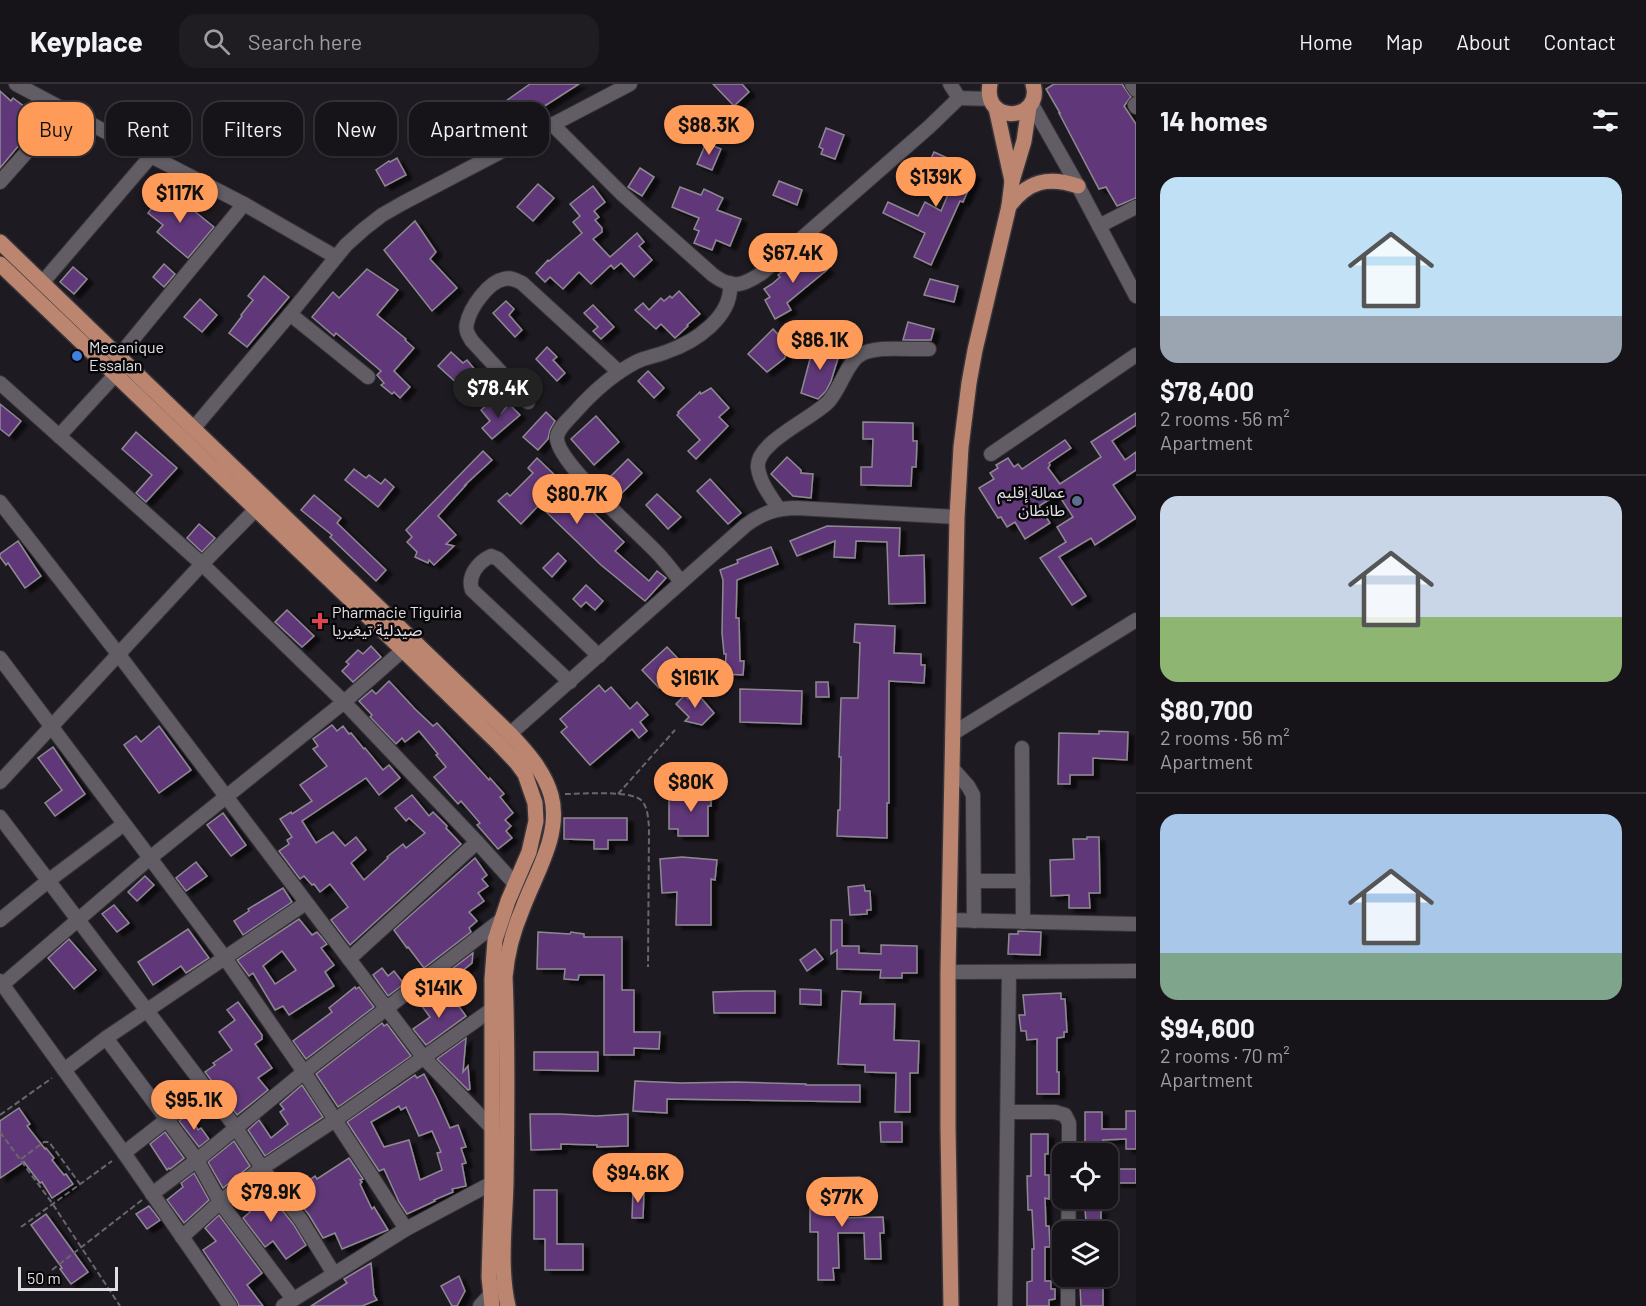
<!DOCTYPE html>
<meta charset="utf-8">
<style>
:root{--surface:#161419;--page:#1f1d22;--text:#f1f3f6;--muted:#9e9ea2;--line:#353338;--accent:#fe9b59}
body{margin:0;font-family:Barlow,"Noto Sans Arabic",sans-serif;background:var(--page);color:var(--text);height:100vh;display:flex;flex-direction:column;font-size:22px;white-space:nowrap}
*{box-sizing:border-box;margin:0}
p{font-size:20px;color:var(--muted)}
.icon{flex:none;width:33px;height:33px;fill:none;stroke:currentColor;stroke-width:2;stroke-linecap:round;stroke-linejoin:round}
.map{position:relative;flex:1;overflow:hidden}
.side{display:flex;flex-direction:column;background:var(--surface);width:510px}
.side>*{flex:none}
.guide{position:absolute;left:18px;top:18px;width:570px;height:54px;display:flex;gap:12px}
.fabs{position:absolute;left:1052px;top:1059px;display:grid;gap:12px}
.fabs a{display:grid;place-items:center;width:66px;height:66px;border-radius:12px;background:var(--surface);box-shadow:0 2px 4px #0004,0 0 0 2px var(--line);font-size:30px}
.scale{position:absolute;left:18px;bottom:15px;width:100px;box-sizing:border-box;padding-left:6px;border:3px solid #e2dfe4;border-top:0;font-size:16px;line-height:21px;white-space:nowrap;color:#e2dfe4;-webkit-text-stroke:4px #070608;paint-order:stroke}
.price{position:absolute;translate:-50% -51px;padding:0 14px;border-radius:21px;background:var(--accent);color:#111;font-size:20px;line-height:39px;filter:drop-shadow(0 2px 3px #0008)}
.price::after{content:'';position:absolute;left:50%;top:36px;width:18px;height:14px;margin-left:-9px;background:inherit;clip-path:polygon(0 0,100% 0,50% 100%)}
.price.active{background:#222;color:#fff}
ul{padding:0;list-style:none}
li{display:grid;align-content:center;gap:12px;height:318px;padding:0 24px}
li+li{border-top:2px solid var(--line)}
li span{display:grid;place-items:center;height:186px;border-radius:18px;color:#555}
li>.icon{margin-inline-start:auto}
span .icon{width:108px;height:108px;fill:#fffc;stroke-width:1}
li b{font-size:26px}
h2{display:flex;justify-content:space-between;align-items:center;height:72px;padding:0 24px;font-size:26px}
.tag{padding:0 21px;border-radius:18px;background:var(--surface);box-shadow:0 2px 4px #0004,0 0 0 2px var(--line);font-size:21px;line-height:54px}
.tag.active{background:var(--accent);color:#111}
header{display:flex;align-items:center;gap:36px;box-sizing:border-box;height:84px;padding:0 30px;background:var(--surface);border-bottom:2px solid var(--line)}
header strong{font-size:28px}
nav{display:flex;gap:33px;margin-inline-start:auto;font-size:21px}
.search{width:420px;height:54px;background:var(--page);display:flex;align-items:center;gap:15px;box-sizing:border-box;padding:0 21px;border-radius:18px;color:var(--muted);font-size:22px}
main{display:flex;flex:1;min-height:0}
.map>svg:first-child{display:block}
</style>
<header>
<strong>Keyplace</strong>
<div class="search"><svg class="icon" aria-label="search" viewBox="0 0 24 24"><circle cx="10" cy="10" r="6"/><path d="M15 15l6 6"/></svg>Search here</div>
<nav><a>Home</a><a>Map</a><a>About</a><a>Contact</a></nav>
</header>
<main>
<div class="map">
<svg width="1136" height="1222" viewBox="0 0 1136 1222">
<defs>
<filter id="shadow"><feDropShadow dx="6" dy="4" stdDeviation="1.5" flood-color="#0009"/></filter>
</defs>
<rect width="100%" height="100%" fill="#1e1a21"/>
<g fill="#603979" stroke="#8e8991" stroke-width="1.5" fill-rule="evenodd" filter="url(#shadow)">
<polygon points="530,0 579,0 529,32 531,36 512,46 503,30 506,28 503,19"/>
<polygon points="713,0 742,0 749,8 734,22"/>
<polygon points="1054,0 1122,0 1131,13 1124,22 1136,40 1136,114 1117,122 1106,103 1099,105 1059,29 1060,29 1046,5"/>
<polygon points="0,7 11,17 13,14 41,35 0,84"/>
<polygon points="478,21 491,43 462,60 449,38"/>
<polygon points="826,44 844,51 835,75 821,70 823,65 819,63"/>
<polygon points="706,59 721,65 712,86 697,80"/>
<polygon points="934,68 952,76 950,80 975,91 963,118 960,117 931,181 914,173 925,149 883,129 888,118 918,132 925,118 941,127 952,101 930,92 934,82 929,79"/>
<polygon points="397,74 406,91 385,102 376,86 389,77 390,78"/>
<polygon points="640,84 654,93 642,112 628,103"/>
<polygon points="779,97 802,106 797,121 773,111"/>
<polygon points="538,100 554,114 533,137 517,123"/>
<polygon points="593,102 605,118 594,127 599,133 595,136 602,144 602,148 593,155 610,173 637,149 644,158 639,162 652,176 634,193 621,179 614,185 611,181 591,200 579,188 563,205 550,193 545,198 536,189 548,176 549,177 582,149 573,138 580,132 570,120"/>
<polygon points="680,103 701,111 704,105 723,114 717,126 741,135 730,162 716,156 712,166 694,159 699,147 694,145 699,134 672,123"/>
<polygon points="165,106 182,119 183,118 214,143 188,174 157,148 163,141 148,129"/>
<polygon points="415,137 436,168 430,175 457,204 432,227 384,166"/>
<polygon points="810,168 827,186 787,219 791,226 775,235 765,216 770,213 764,205 772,200 780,193 778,191 792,179 795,182"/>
<polygon points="164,180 175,190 164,203 153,193"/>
<polygon points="73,183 87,195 74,210 60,198"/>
<polygon points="367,185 398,206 377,231 406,255 405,256 414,264 394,287 410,303 400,314 394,308 392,310 381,301 384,299 377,291 381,287 336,249 334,252 312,233 333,208 339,214"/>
<polygon points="264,192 289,213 247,263 229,249 242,232 241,231 253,216 248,212"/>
<polygon points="930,195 958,202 954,218 924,211"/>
<polygon points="679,207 700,230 687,241 688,242 675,254 661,240 656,245 635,226 643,219 649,226 661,214 664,217 670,212 672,214"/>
<polygon points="200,215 217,231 202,248 184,233"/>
<polygon points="506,217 514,225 509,231 522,246 515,253 493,229"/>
<polygon points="593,221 614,243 601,255 593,247 598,243 584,229"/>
<polygon points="908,238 934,245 931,256 903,256"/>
<polygon points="773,245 789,262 783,268 785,270 785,274 767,288 748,270"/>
<polygon points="814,260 840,268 831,297 826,307 818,315 801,309"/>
<polygon points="547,263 557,273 553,276 565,289 557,297 536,275"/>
<polygon points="451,268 463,279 467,276 476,287 460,302 438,282"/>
<polygon points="648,287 664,304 654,314 638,297"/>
<polygon points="711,304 729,324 719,333 728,342 696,375 688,367 700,356 677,331 679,329 678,328 700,308 701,310"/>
<polygon points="491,317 501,329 509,320 520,331 492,355 482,344 490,337 481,326"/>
<polygon points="0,320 21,337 9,352 0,345"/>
<polygon points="546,328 555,337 550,346 548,355 538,366 523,353"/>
<polygon points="1136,329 1136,341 1112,357 1125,376 1136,368 1136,386 1113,401 1136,434 1095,461 1091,454 1059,473 1086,512 1072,521 1040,474 1066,458 1057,443 1073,433 1058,410 1039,422 1050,439 1025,455 1015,438 1007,443 1001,433 998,434 979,404 994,395 990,389 998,384 996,381 1008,374 1014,383 1018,380 1022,385 1065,356 1071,364 1049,379 1050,381 1048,384 1060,400 1101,373 1091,358"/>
<polygon points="596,332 619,358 594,381 571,355"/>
<polygon points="863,338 913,339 913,357 917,357 916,383 912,383 911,402 861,401 861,383 872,383 873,355 863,355"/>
<polygon points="136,348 177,384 146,418 136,409 152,391 122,365"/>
<polygon points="483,367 492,376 465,401 466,401 438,432 456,451 446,460 454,462 434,481 429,476 428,479 415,473 417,468 407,458 412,453 406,446"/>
<polygon points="787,373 801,386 801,389 813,390 811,414 793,412 771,390"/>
<polygon points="537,374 624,458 615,467 649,497 657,487 666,494 645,517 601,481 539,421 521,440 498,417 507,409 510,412 533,389 528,384"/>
<polygon points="628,375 642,389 622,409 608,395"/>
<polygon points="354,385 366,394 369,391 381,400 385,395 394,403 378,423 345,396"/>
<polygon points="710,395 741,429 728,440 697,407"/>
<polygon points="657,410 681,433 668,445 646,421"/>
<polygon points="314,411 341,434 337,439 386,486 376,497 330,453 332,451 301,426"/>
<polygon points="199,440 215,454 202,468 187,454"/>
<polygon points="827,442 900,444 899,472 924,471 925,519 889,520 887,458 856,457 855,474 834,473 835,457 797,472 790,457"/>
<polygon points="18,457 41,492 25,504 8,479 6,481 0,473 0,470"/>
<polygon points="771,463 778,480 737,496 736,534 739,534 740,577 744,577 743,591 725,590 726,570 724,570 722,549 723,496 720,486 738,479 737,476"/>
<polygon points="558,469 566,477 552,493 543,484"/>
<polygon points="586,501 603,517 595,526 586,518 581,523 573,515"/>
<polygon points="287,526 314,552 302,563 275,538"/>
<polygon points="855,540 895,542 894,569 921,570 921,581 925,581 924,599 889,597 889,719 887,719 887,754 837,752 838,726 840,726 841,673 839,673 841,614 858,614 860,559 854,558"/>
<polygon points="371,562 381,573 353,598 342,587 349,580 346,578 358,566 363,570"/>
<polygon points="667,563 684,581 659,604 642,586"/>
<polygon points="389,597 415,625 433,642 437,639 489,696 490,694 504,710 500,713 513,729 505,736 511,742 506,747 512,754 498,765 477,741 480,739 461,717 458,720 434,693 446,683 436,671 438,670 419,647 405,658 402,654 396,660 370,633 372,631 359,617 372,606 376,610"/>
<polygon points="816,598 828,598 829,613 816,613"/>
<polygon points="599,601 605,608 611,603 630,625 637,618 648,631 640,638 647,647 639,654 632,645 590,681 561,648 567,643 560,635"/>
<polygon points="740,605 802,607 801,640 740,638"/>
<polygon points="696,608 714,629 702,641 685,637 689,633 676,620 685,611 688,615"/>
<polygon points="332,641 337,647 343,642 349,650 351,649 364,665 365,664 383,686 389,681 400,694 379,711 366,694 302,737 316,759 333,748 345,762 356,753 366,766 351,779 364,796 388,774 387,773 403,760 406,764 425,749 409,734 406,737 395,724 412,711 429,732 433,728 447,742 446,744 461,760 350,861 331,836 348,823 330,800 320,808 314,800 312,801 304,792 300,795 279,767 289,760 287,756 292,753 280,735 291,728 292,730 312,717 300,701 327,682 313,665 318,662 313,655"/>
<polygon points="159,642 191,686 159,709 124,661 136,652 141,658"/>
<polygon points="1099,647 1128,648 1127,676 1093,674 1093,691 1070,691 1070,700 1058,700 1059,649 1099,650"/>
<polygon points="53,663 85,710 55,732 45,719 62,706 38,674"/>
<polygon points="683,705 711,705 711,722 708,722 708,752 678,752 678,745 669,745 669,715 678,715 678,709 684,709"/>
<polygon points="223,729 246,761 231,772 207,741"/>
<polygon points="564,734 627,734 627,756 608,756 608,765 594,765 594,756 564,755"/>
<polygon points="1087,753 1099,753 1100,809 1089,809 1090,824 1069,824 1069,811 1051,812 1050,776 1074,775 1073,755 1087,755"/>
<polygon points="682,773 717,776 715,796 711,795 711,841 676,841 677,808 662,809 660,775"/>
<polygon points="475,774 487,791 482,795 488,802 478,809 484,817 469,828 477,837 469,844 471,848 424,884 408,863 407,864 394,846"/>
<polygon points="196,778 207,792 186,807 176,794"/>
<polygon points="145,792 154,801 137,817 128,808"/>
<polygon points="864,801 865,807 870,807 871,826 867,826 867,830 850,831 848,803"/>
<polygon points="283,804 292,818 243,851 234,837 249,827 248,825"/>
<polygon points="114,821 129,839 117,848 102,830"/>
<path d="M299,835L312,851L317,848L327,860L321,864L334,881L325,888L334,902L289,931L283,922L275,926L253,889L249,892L237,876ZM282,867L296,886L275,900L263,882Z"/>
<polygon points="831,836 842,836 842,862 859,862 859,869 881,870 881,861 917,862 917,889 902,889 902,894 880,894 881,886 837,885 837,866 831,870"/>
<polygon points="188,845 209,874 186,889 181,882 153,901 138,878"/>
<polygon points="1018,847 1041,848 1040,871 1008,870 1009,850 1018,850"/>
<polygon points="538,848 570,850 571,848 584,850 584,853 622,853 622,906 634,906 634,948 660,948 659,965 634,964 634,971 604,971 604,891 579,891 578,896 564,895 565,885 537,885"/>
<polygon points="69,855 96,886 74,905 48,874"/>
<polygon points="815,865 823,875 807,887 800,876"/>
<polygon points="473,869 472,879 424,917 419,910"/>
<polygon points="382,884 388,892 394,887 404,900 388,912 373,891"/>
<polygon points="355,903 356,905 359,903 374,923 306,975 293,957 332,928 329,924"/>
<polygon points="800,905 821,906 821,921 800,920"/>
<polygon points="747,907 775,907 775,929 714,929 713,908"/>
<polygon points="842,907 861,908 860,920 895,920 894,956 919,957 918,989 910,989 910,1028 895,1028 896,989 865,988 865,981 838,980"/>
<polygon points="1061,909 1061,915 1065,915 1067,948 1064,948 1064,953 1057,954 1057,988 1059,988 1059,1010 1037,1010 1037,955 1027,956 1026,947 1021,947 1019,931 1025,931 1023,911"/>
<polygon points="452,913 466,932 426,961 413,945 430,933 421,921"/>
<polygon points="238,918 262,951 262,955 255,960 272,984 258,994 268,1006 237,1031 205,988 215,981 213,979 232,966 219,948 235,936 227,926"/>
<polygon points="382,939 384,942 387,940 411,972 338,1023 316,990"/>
<polygon points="466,954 463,988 468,982 470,1005 468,1006 437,975"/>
<polygon points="534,968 598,968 598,987 534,986"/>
<path d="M424,990L437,1015L450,1044L458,1041L466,1063L461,1064L466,1079L462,1080L466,1102L452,1105L453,1108L434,1116L435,1117L407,1130L399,1118L384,1085L379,1087L347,1038L415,991L417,994ZM399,1022L401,1026L406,1023L419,1052L432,1047L441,1068L437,1069L442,1086L420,1096L409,1056L384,1063L371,1038Z"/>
<polygon points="635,997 681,999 735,998 806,1000 806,1001 860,1001 860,1018 667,1015 667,1029 633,1027"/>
<polygon points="302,1001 323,1033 265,1072 248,1046 259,1036 271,1054 288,1040 280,1028 284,1025 280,1020"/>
<polygon points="19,1024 30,1040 27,1042 45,1065 46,1064 54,1074 52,1076 64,1091 66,1090 73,1100 52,1114 42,1098 40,1099 24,1078 0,1094 0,1037"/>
<polygon points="1126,1027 1136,1027 1136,1065 1126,1065 1126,1055 1103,1056 1103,1070 1085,1070 1085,1028 1102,1028 1102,1045 1126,1045"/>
<polygon points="188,1030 198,1046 201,1044 209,1055 199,1063 179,1037"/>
<polygon points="530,1030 560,1030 596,1032 628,1030 628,1062 597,1063 597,1061 561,1060 561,1065 531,1066"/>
<polygon points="880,1038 902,1038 902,1058 881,1058"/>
<polygon points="165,1048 184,1074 170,1085 169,1084 167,1086 150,1060"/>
<polygon points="1031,1050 1048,1050 1048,1070 1045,1070 1045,1091 1049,1091 1049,1115 1045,1114 1046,1142 1049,1142 1050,1163 1045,1163 1045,1197 1051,1197 1051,1205 1055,1205 1055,1215 1049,1216 1049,1222 1027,1222 1027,1198 1032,1197 1032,1165 1034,1165 1032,1126 1028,1126 1027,1092 1031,1092"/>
<polygon points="234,1057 250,1082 223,1104 208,1078"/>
<polygon points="349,1074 363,1095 360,1096 362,1098 360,1100 372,1125 374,1123 388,1146 342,1165 335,1149 323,1154 309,1131 292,1109 315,1092 317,1095"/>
<rect x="1115" y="1085" width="21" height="14"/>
<polygon points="194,1089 209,1116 184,1139 167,1116 183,1103 181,1099"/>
<polygon points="860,1093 861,1105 836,1106 837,1134 883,1133 884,1149 880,1149 881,1175 865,1175 864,1149 838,1149 839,1184 833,1184 834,1196 818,1196 818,1148 810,1148 810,1124 825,1124 823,1094"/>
<polygon points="257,1099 272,1119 275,1117 294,1141 306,1161 286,1175 273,1157 265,1163 243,1134 250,1128 239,1114"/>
<polygon points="633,1105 644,1106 643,1134 632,1134"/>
<polygon points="534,1106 557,1106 557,1160 583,1160 583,1186 545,1186 545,1155 534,1155"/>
<polygon points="149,1122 160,1136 147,1145 136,1130"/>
<polygon points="1085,1126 1101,1126 1101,1140 1099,1141 1099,1148 1087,1148"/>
<polygon points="46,1130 88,1188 71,1200 60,1185 62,1184 31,1141"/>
<polygon points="219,1131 262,1189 247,1201 263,1222 239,1222 237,1217 203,1166 216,1157 205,1144"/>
<polygon points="371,1179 374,1211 377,1216 362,1222 311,1222 347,1199 344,1195"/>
<polygon points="459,1192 465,1207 457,1222 452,1222 441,1202"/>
<polygon points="1092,1194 1103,1194 1103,1222 1081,1222 1080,1202 1092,1201"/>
</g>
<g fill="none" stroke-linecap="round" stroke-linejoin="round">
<g stroke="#38353a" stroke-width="16">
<g id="minor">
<polyline points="16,0 151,72 244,120 336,173"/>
<polyline points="950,0 959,14 990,15"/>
<polyline points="1132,0 1136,6"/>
<polyline points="1031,19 1078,102 1136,212"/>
<polyline points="1136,20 1135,21 1136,23"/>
<path d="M552,40L622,110L713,191C733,206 744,201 762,189L929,43L959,14"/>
<polyline points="0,98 64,26"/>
<polyline points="1099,142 1136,123"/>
<polyline points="42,199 151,72"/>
<polyline points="290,230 368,293"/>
<polyline points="119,272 244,120"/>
<polyline points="0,299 202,480 344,618 477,758 515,800"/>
<path d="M528,318L472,257C468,251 465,246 467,239C470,224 488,198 504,195C511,193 516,196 522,199L619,288"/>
<polyline points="59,352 116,290"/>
<polyline points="187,352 290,230 346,161 364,145 382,131 403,119 630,0"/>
<polyline points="991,370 1136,271"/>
<polyline points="0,418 119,571 424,974 491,1043"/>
<path d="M779,425C771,413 760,399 758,384C754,359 814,334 829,317C840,305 848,277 860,271C875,261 910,266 929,265"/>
<path d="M681,498C675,490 668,481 661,473C643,452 555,378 557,353C558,344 570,334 576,327C593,308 613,290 636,278C646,273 656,272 666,268C695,258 733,233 730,199"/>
<polyline points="0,574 225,874 304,988 406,1145"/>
<path d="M570,598L472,506C467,492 478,478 491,472L498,475L599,572"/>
<polyline points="952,650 1136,536"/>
<path d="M502,657L746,441C762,429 777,424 797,424L957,433"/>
<polyline points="1022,664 1023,838"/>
<polyline points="952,684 968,702 973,711 974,837"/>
<polyline points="0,698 202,480 263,418"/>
<polyline points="0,733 236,1044 262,1084 301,1136 334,1190"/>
<polyline points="974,797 1023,797"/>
<polyline points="0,836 48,797 124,740"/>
<polyline points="949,836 1134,840"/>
<polyline points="349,875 477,758"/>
<polyline points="948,888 1136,887"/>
<polyline points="0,897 124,1069 230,1222"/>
<polyline points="2,901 150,774 344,618 403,566"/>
<polyline points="106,954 197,1076 220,1118 293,1215"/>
<polyline points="64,986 106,954 306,819"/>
<polyline points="1008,1028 1055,1028 1065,1031 1069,1039 1069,1070"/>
<polyline points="124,1069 206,1005"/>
<polyline points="152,1110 197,1076 304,988 501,836"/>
<polyline points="1068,1148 1069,1114"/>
<polyline points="182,1153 220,1118 262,1084 335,1036 491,926"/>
<polyline points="283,1222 406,1145 492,1099"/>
<polyline points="480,1222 490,1211 497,1208"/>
<polyline points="1005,1222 1009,888"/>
<polyline points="1068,1222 1068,1192"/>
</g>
</g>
<g stroke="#38353a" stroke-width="18">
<g id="major">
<path d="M990,0C982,42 1044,37 1033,0"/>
<polyline points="996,24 1012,97"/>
<path d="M1009,122C1028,97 1048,92 1078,102"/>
<path d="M0,158L510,650C527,668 544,687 551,711C562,750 535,790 522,826C513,847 507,870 505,893C508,961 507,1031 506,1099C505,1139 499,1183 508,1222"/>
<polyline points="0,180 403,566 499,660 517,679 525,690 535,719 536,737 529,768 508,817 495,856 492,895 492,1099 489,1193 492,1222"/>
<polyline points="951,1222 948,1045 948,888 957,433 961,363 969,299 975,266 1009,122 1012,97 1024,57 1029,23"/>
</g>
</g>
<g stroke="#6a666d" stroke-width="2" stroke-dasharray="6 3" stroke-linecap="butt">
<path d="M565,710C582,710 630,706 641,716C648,723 648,734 649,743L648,883"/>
<polyline points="618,710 675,646"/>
<polyline points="0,1031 52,994"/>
<polyline points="0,1048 52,1119 120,1222"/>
<polyline points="21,1075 44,1058 49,1058 80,1100"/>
<polyline points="21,1143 112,1077"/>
<polyline points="52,1186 142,1116"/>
</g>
<use href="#minor" stroke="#625d65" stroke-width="14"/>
<use href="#major" stroke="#bb8570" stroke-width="15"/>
</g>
<circle fill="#3f7fe0" stroke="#070608" stroke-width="2" cx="77" cy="272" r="6"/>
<circle fill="#5c6f8a" stroke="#070608" stroke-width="2" cx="1077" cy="417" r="6"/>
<path fill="#e0444e" stroke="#070608" stroke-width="2" d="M317 528h6v6h6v6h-6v6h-6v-6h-6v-6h6z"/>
<g text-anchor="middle" stroke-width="5" stroke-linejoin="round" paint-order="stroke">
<g font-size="16" fill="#e2dfe4" stroke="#070608" text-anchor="start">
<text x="89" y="269">Mecanique<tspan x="89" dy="18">Essalan</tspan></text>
<text x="1065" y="414" text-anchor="end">عمالة إقليم<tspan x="1065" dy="18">طانطان</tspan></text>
<text x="332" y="534">Pharmacie Tiguiria<tspan x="332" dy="18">صيدلية تيغيريا</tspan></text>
</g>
</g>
</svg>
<div class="fabs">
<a><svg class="icon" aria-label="locate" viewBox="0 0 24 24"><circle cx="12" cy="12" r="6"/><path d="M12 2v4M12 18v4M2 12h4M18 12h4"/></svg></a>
<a><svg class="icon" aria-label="layers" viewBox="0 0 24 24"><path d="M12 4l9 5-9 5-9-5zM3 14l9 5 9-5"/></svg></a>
</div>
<div class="scale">50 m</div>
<b class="price" style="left:709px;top:72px">$88.3K</b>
<b class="price" style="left:936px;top:124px">$139K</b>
<b class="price" style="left:180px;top:140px">$117K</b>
<b class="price" style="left:793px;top:200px">$67.4K</b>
<b class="price" style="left:820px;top:287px">$86.1K</b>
<b class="price active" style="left:498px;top:335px">$78.4K</b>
<b class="price" style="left:577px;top:441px">$80.7K</b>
<b class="price" style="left:695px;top:625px">$161K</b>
<b class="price" style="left:691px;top:729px">$80K</b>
<b class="price" style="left:439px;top:935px">$141K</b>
<b class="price" style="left:194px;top:1047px">$95.1K</b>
<b class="price" style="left:638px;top:1120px">$94.6K</b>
<b class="price" style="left:271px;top:1139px">$79.9K</b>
<b class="price" style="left:842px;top:1144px">$77K</b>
<div class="guide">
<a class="tag active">Buy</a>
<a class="tag">Rent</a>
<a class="tag">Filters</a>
<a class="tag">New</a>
<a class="tag">Apartment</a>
</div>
</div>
<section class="side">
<h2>14 homes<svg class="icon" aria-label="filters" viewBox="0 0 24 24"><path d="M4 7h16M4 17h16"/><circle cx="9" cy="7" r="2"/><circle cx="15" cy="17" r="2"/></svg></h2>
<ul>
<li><span style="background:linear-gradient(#bfe0f5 75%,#9aa5b1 0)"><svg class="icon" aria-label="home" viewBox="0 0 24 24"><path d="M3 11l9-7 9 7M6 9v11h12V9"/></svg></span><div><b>$78,400</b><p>2 rooms · 56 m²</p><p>Apartment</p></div></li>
<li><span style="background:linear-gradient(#c9d6e8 65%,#8fb573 0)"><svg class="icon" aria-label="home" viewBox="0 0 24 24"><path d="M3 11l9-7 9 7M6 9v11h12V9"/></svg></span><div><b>$80,700</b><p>2 rooms · 56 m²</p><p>Apartment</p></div></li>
<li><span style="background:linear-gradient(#a9c7e8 75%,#7fa58c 0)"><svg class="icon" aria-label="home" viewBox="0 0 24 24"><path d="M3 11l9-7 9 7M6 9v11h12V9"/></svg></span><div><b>$94,600</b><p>2 rooms · 70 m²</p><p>Apartment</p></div></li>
</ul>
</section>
</main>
